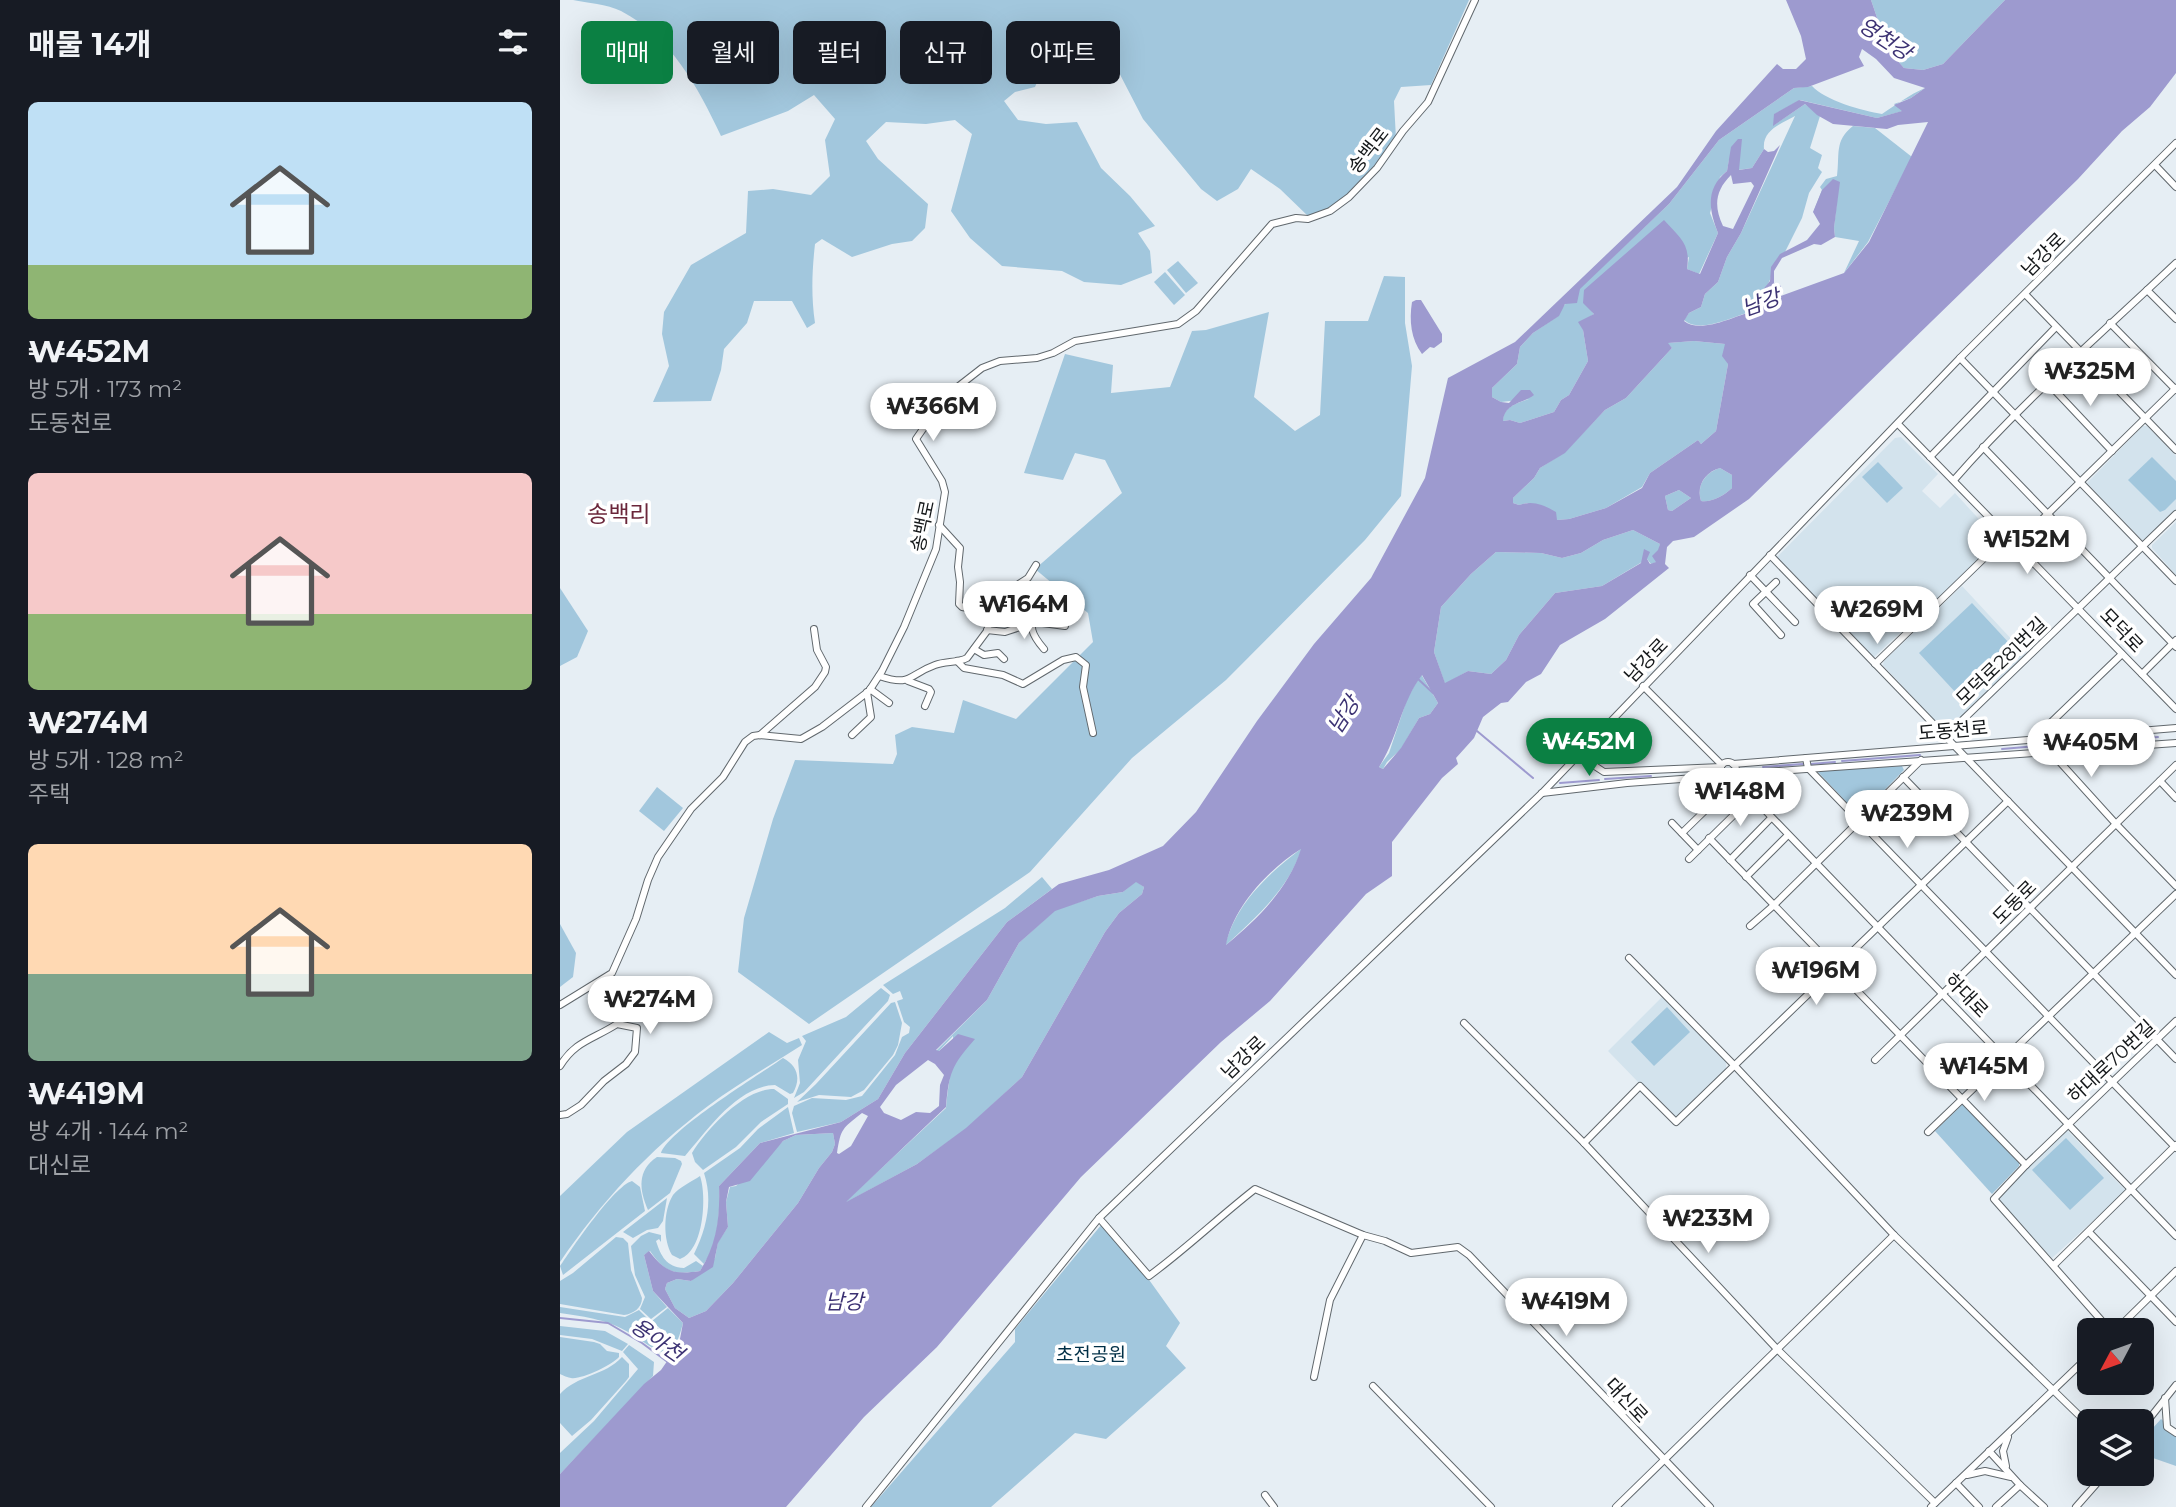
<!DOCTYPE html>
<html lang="ko">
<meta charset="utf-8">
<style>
:root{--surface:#171b24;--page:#242831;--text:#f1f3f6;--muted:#9ea1a6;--accent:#0b8043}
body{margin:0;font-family:Montserrat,"Noto Sans KR",sans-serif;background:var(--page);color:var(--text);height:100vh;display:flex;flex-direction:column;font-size:26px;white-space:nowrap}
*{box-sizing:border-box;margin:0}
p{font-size:23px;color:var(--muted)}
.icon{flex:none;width:38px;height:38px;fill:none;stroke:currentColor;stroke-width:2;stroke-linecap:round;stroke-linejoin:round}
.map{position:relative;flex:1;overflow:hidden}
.side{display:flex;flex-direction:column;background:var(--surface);width:560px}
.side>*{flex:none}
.banner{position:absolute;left:21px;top:21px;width:665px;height:63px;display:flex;gap:14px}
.needle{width:46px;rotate:229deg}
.controls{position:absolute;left:1517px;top:1318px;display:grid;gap:14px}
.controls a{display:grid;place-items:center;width:77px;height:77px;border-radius:10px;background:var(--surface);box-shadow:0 7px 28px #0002;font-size:35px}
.price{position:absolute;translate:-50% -60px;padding:0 16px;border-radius:24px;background:#fff;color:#222;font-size:23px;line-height:46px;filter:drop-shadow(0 2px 4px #0008)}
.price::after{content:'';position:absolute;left:50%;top:42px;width:21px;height:16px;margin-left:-10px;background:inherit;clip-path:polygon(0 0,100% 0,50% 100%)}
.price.selected{background:var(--accent);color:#fff}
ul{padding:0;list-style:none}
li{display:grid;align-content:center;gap:14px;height:371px;padding:0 28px}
li span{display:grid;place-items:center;height:217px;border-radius:10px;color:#555}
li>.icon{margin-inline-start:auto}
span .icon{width:126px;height:126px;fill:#fffc;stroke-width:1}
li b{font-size:30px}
h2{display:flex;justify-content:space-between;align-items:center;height:84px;padding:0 28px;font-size:30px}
.chip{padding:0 24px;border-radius:10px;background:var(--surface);box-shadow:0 7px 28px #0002;font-size:24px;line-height:63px}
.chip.selected{background:var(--accent);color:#fff}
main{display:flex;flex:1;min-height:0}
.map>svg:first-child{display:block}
</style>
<main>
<section class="side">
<h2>매물 14개<svg class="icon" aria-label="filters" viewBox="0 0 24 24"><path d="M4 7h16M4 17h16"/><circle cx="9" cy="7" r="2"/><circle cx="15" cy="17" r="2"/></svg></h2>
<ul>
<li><span style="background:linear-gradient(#bfe0f5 75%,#8fb573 0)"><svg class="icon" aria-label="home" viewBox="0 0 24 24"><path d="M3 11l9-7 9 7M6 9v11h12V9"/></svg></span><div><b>₩452M</b><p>방 5개 · 173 m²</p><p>도동천로</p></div></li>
<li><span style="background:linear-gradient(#f6c9c9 65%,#8fb573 0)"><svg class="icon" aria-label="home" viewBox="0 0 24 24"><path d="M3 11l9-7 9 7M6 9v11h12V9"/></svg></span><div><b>₩274M</b><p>방 5개 · 128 m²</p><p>주택</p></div></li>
<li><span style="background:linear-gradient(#ffd9b3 60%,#7fa58c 0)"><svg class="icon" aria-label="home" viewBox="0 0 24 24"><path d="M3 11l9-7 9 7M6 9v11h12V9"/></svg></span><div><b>₩419M</b><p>방 4개 · 144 m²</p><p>대신로</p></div></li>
</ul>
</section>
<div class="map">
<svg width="1616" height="1507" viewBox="0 0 1616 1507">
<rect width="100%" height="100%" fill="#e6eef4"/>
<g fill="#d3e3ed">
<polygon points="1583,426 1587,426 1616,456 1616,510 1586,539 1582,540 1527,483"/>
<polygon points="1341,437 1378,474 1362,491 1380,508 1395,493 1439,541 1314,657 1216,558 1335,438"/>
<polygon points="1616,522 1616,575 1592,548 1592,545"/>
<polygon points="1402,586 1467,656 1385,732 1323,665 1324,661"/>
<polygon points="1103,996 1166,1062 1166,1070 1115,1120 1048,1051"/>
<polygon points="1507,1130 1566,1191 1492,1258 1436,1199"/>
</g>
<g fill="#a2c7dd">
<path d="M13,0H909L871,85L841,87L834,101L836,139C811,169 786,204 749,217L720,189L691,169L678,189L657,201L641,189L583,119L552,59L530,29L495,39L475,87L455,92L444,101L458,120L486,124L517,122L541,168L570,196L595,226L578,233L590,251L592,273L561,285L524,282L502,271L442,266L410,238L391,211L412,134L395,120L366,124L326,122L306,141L318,159L368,204L365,228L352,241L332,244L292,257L262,239L255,244C252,271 251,296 255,323L247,328L232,301H194L187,323L164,349L161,370L151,401L93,402L109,366L102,334L104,312L131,265L186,233L188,191L213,189L251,195L270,176L265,140L275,119L254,95L228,111L161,136C138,87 111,37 61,11C47,4 27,3 13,0Z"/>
<polygon points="1311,0 1445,0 1383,64 1363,70 1344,68 1328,50"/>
<path d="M1252,86C1264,100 1303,111 1322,114C1337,104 1349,95 1365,88L1351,98L1334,104L1343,111L1317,118L1240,100L1215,114L1214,125L1245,104L1260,116L1250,148L1262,155L1258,168L1262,172L1249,193L1242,218L1225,252C1211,260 1215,270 1209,282C1204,292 1195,301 1190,312C1172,317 1140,334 1124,320L1129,313L1141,307L1145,294L1158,282L1167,257L1181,233L1235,116C1221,124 1202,130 1204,149L1192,168L1178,170L1169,160L1167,171L1160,177L1150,213L1158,233L1139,274L1127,269L1129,257L1026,304L1034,314L1025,320L1023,330L1028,361L1009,395L1001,400L994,412L960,423L950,420L943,421C943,407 957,403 969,399L941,402L932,397V388L957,364L960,347L973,333L998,316L1000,310L1019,289L1109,204L1159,140L1234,88Z"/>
<path d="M1293,126L1315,128L1352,157L1308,242L1284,273L1299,241L1275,237L1274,228L1279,182L1253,213L1262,190L1260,187L1266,179L1277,176C1280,154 1274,141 1293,126Z"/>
<polygon points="618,261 638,283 626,293 607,270"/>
<polygon points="605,272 625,295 614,305 594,282"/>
<polygon points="824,276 845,277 845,323 852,366 841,496 805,540 666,680 572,758 470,872 249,1024 178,972 184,918 213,819 235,760 333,764 337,754 335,735 352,727 394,733 403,700 456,719 533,642 528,613 475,569 562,493 545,460 515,453 503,480 464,473 505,354 553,365 551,393 610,387 632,331 646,330 709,312 694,397 735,431 760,415 765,321 808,321"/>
<polygon points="1134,341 1165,344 1168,364 1156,431 1141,444 1138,440 1090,473 1082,487 1046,508 1009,519 997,520 967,503 959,505 953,503 953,498 974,478 980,468 1005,452 1045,410 1066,398 1112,348 1107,343"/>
<polygon points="1592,457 1616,481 1616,499 1605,510 1600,512 1568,480"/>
<polygon points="1318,462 1343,488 1327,503 1302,477"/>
<path d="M1160,468L1172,475V488C1165,495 1151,503 1141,501C1136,485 1146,472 1160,468Z"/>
<polygon points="1119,490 1131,498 1112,511 1108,510 1105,496"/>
<polygon points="1073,530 1100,544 1097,562 1091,564 1087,559 1042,586 995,593 959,635 946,660 931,674 908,671 885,684 874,652 881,607 911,574 936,552 981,553 1002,558 1021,553 1043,540"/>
<polygon points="0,588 28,631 17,657 0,666"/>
<polygon points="1412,603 1450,644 1397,694 1359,653"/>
<polygon points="861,674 878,703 870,714 859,718 841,749 827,762 823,769 819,767 829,753 847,699"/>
<polygon points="1342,766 1344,770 1304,811 1293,809 1257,771"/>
<polygon points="97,787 123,808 104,831 79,811"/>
<path d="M742,848C728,890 697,916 665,946C676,903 708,874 742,848Z"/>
<polygon points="482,877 492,889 447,922 345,1053 318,1099 281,1122 237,1132 232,1113 234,1106 252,1098 286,1100 302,1096 335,1055 342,1037 349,1033 350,1027 344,1022 337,1001 343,999 340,991 333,994 323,985 445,908"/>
<path d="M576,881L584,887L582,894L559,913L545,932L462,1077L406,1129L357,1164L283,1204L386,1108C388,1081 394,1063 393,1036L379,1051H376L427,1000L459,943L495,910L538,896L563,892Z"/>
<polygon points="0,924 16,953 13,977 0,987"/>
<polygon points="321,988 330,995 328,1001 244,1092 234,1098 240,1083 238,1060 246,1041 242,1036 286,1017"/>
<polygon points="335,1002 342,1023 338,1045 333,1055 304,1090 291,1097 259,1095 237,1102 256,1084 331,1003"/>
<polygon points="1107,1007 1130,1032 1094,1066 1071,1042"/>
<path d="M209,1032L227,1043L239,1038L242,1045C211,1065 177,1084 148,1106C89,1150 41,1202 0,1262V1196L67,1132Z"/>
<path d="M223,1058C238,1066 241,1079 233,1093L230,1094L215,1085C177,1086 147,1131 125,1156L101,1153C109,1130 199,1075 223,1058Z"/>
<path d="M214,1089L228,1099V1104L201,1122L176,1147L143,1170L135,1162L132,1153C147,1129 184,1089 214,1089Z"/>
<polygon points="1403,1104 1459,1163 1459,1166 1432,1194 1375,1131"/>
<path d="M228,1107L234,1133L200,1143L159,1186C160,1213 159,1240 144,1264L134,1254C147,1228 153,1200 144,1173L180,1148L198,1129Z"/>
<polygon points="273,1133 275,1144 272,1152 259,1168 238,1203 173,1283 146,1311 129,1318 115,1308 105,1289 107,1283 117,1279 131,1281 155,1258 158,1242 168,1227 166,1202 170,1187 176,1186 223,1141 236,1135"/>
<polygon points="1506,1138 1544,1178 1510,1210 1472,1170"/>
<path d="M97,1157L115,1158L121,1161L122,1164L110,1193L88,1210C79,1190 77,1170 97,1157Z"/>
<path d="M140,1176C147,1196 144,1251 120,1259L112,1255C103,1240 103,1211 113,1195C118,1188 133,1181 140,1176Z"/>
<path d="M72,1181L80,1187L85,1211L3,1275L0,1266C12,1248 54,1186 72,1181Z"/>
<polygon points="107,1198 103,1221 98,1228 87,1230 73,1238 63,1232"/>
<polygon points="542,1224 587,1277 620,1323 606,1346 626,1368 546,1439 515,1433 431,1507 311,1507 455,1342 455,1329"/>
<path d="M89,1232L101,1235V1242L99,1239L96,1241C101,1256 106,1267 124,1268L136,1261L143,1266L140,1271C114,1275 105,1273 90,1251L84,1255L93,1291L107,1307L91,1319L80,1309L85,1297L75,1275L71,1246L81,1236Z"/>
<path d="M56,1237L63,1238L68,1243L71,1270L82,1298C82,1308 73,1314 64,1315L0,1304V1281L13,1273Z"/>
<path d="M0,1307L65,1317L79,1310L89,1320L73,1335C50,1320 27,1317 0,1313Z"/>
<path d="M108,1308L123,1323C113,1363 103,1356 75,1336L90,1322L102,1333L100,1335H105L106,1330L104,1332L92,1321Z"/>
<polygon points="0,1326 45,1331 68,1344 62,1351 32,1339 0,1335"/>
<path d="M0,1337L34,1342L40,1344L47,1351L59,1353V1357C52,1365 21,1380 11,1378C9,1378 2,1375 0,1374Z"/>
<polygon points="69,1345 94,1362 93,1376 0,1474 0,1453 34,1421 78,1369 63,1352"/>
<path d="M62,1357L69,1364V1377L66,1381L31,1420L12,1436L0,1423V1394C17,1375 45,1376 62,1357Z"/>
<polygon points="1601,1419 1616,1432 1616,1466 1593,1458 1582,1448 1582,1440"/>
</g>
<g fill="#9d9acf" fill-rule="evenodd">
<path d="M1226,0H1311L1328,50L1344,68L1363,70L1383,64L1445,0H1616V73L1590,107L1562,131L1518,179L1189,499L1134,537L1113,541L1107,547L1105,564L1109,568L1045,619L1000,645L981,674L966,682L948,702L941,703L923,717L914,738L896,758L898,764L882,778L832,842V876L806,894L710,1001L661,1042L521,1177L377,1347L304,1417L226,1507H0V1474L84,1384L101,1370L119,1344L123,1323L93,1291L84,1255L89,1251C105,1272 114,1275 140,1271C157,1244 160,1217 159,1186L200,1143L281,1122L318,1099L345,1053L447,922L499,884L549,870L603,846L636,812L697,721L754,644L811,578L865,478L888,378L955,342L1117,187L1156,131L1217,64L1223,69H1236L1246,59L1241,36ZM1302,49L1316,59L1334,78L1365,88L1351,98L1334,105L1342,111L1317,118L1239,100L1214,114L1213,126L1245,104L1257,115L1273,124L1327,129L1338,125L1368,122L1309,242L1284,273L1207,301L1221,286L1214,283V271L1222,258L1254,244L1261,245L1275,237L1274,228L1280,182L1273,179L1262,190L1253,212L1260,224L1247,240L1220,254L1211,267L1210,281L1197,297L1190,312C1173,317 1140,334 1124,321L1129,313L1141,307L1145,294L1158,282L1167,257L1181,233L1220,145L1214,151L1208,152L1204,149L1192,168L1179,170L1182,139H1178L1171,147L1167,171C1145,189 1149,210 1158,233L1140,274L1127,269C1131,244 1120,238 1104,220L1024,290L1023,303L1034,314L1018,322L1023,330L1028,361L1009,395L1001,400L994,412L960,423L950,420L943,421C945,403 962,404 974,395L970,390H961L949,403L941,402L932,397V388L957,364L960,347L973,333L999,316L1005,304L1017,303L1020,289L1109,204L1159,140L1234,88L1248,87L1304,66L1299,57ZM1171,175L1173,184L1191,182L1194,186L1173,229L1163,226C1153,205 1156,190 1171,175ZM1134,341L1165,344L1162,356L1168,364L1156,431L1141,444L1138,440L1090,473L1082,488L1046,508L1009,519L997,520L996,512C984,505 973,500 959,505L953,503V498L974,478L980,468L1005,453L1045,410L1066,398L1112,348L1108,343ZM1160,468L1172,475V488C1165,495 1151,503 1141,501C1136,486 1145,472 1160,468ZM1119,490L1131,498L1112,511L1108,510L1105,496ZM1073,530L1100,544L1098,550L1092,556L1096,562L1090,564L1087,559L1090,552L1084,549L1081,563L1042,586L995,593L959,635L946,660L931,674L908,671L885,683L874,652L881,607L911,574L936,552L981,553L1002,558L1021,553L1043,540ZM862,675L878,703L870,714L859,718L841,748L823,769L819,767C838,738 841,702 862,675ZM741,849C729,888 697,920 666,945C673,907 710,868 741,849ZM576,882L584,887L582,894L559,913L545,932L462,1077L406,1128L357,1164L286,1202L386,1107C389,1072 392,1065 415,1039L398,1034L379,1051L376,1050L427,1000L459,943L495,911L538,896L563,892ZM368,1060L375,1064L384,1075L380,1085L379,1106L370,1113L356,1112L341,1120L324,1113L320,1107L336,1085ZM302,1113L308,1116L291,1146L279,1154L277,1153C281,1128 282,1129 302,1113ZM273,1133L275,1144L272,1152L259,1168L238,1203L173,1283L146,1311L129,1318L115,1308L105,1289L107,1283L117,1279L131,1281L153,1267L158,1243L168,1227L166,1202L169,1187L190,1181L223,1141L236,1135Z"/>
<path d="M856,300H861L882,334V342L874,348L870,347L862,354C851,339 849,321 852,302Z"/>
</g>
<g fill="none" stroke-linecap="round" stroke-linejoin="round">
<g stroke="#9d9acf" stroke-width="2">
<polyline points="857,678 873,693"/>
<polyline points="917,731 973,778"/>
<polyline points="1496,745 1598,737"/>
<polyline points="1442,749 1476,746"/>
<polyline points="1282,761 1360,755"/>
<polyline points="1251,764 1275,762"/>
<polyline points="1203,767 1243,764"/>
<polyline points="1045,779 1091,776"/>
<polyline points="1000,783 1039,780"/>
<polyline points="0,1318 48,1323 82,1343 109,1363"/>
</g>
<g stroke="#61686d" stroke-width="8">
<g id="minor">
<polyline points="1595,165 1616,187"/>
<polyline points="1587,290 1616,319"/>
<polyline points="1465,294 1616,450"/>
<polyline points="1550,323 1616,390"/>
<polyline points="1400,358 1616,581"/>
<polyline points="1488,383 1552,451"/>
<polyline points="1338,424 1616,709"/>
<polyline points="1423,447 1616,647"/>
<polyline points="1370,457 1496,327"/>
<path d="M1394,480C1462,402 1541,334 1616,263"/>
<polyline points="379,525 400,548 398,567 400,582 399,604 402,607 419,610 429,624"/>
<polyline points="1456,545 1616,388"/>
<polyline points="1210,555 1616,975"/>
<polyline points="1190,575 1235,622"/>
<polyline points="1216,582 1193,604 1221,635"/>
<path d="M479,592L475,598C480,623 460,621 484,649"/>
<polyline points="427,630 445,632 475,622 505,626"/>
<polyline points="414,649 424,655 438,653 444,659"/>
<polyline points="1562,654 1479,734 1479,739 1556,824 1616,886"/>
<polyline points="397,661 404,668 443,675 463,684 503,660 516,657 526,665 523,687 533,733"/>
<polyline points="1315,664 1447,536"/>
<polyline points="1582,674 1616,640"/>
<path d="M319,676C353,687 347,675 375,665C386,661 397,663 407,658L427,631L434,607L451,589L468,578L476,565"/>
<polyline points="348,681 369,689 371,692 365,706"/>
<polyline points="1083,686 1162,765"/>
<polyline points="310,689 329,703"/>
<polyline points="200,735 255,687 265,672 266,667 257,650 254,629"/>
<polyline points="292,735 311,717 307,692"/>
<polyline points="1386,736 1616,514"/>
<polyline points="1018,755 1044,772 1161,767"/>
<polyline points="1246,758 1248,768 1616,1148"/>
<circle cx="1168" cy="770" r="8"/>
<polyline points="1173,764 1616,728"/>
<polyline points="1176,774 1616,743"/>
<polyline points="1173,777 1616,1236"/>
<polyline points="1343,777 1616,1059"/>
<polyline points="1600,781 1616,798"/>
<polyline points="982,793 1067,783 1162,776"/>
<polyline points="1112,823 1138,850"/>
<polyline points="1122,833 1163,793 1179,809"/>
<polyline points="1149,838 1466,1165 1616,1021"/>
<polyline points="1129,859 1192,797"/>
<polyline points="1170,860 1211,818"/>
<polyline points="1186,877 1228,835"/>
<polyline points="1190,926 1213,906 1361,760"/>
<polyline points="1069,958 1175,1066 1334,1235 1530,1426"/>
<polyline points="0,1005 52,973 76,919 88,880 98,857 131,809 163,777 185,742 193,736 200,735 241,739 262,727 309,691 322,671 344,627 376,549 385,492 382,481 356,439 386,396 422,368 440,361 477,358 493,353 515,341 618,324 636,311 712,224 736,218 748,219 770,211 789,197 817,168 843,131 868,102 915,0"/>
<polyline points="904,1023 1024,1143 1217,1349 1375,1503"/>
<polyline points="1315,1060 1616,765"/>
<path d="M0,1066C15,1041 34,1039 57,1024L77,1028L75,1052L66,1064L44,1081L21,1105L7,1114L0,1115"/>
<polyline points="1368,1132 1616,894"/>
<polyline points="1024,1143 1080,1086 1116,1122 1448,801"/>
<polyline points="1466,1165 1434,1199 1541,1320"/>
<path d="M539,1218L589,1276C626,1249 659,1217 695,1189L803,1235L825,1241L851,1253L898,1247L909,1255L1150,1507"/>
<polyline points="1529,1232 1616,1322"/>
<polyline points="1494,1265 1616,1145"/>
<polyline points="1556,1330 1616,1271"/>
<polyline points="754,1377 770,1300 803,1235"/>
<polyline points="813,1386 931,1507"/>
<polyline points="1605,1398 1607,1427 1616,1433"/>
<polyline points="1582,1428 1616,1385"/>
<polyline points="1429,1451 1460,1485 1484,1507"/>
<polyline points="1446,1466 1443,1451 1448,1437"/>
<polyline points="1407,1475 1425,1471 1451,1477"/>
<polyline points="1396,1483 1419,1507"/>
<polyline points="705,1495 714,1507"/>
<polyline points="306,1507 539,1218 982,793 1400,358 1616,143"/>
<polyline points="1056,1507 1334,1235"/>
<polyline points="1371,1507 1530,1355"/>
<polyline points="1436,1507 1460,1485"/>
<polyline points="1516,1507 1545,1474"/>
</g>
</g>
<use href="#minor" stroke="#fff" stroke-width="6"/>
</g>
<g text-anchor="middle" stroke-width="7" stroke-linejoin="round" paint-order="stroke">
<g font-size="19" fill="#15181a" stroke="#fff">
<text transform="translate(808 150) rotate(-52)" y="7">송백로</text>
<text transform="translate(1483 254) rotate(-45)" y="7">남강로</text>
<text transform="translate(362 526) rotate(-78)" y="7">송백로</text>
<text transform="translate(1562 630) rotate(46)" y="7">모덕로</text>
<text transform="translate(1086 660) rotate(-46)" y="7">남강로</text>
<text transform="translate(1441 661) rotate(-44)" y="7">모덕로281번길</text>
<text transform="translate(1393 730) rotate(-5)" y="7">도동천로</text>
<text transform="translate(1454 902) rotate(-45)" y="7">도동로</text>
<text transform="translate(1407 995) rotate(46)" y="7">하대로</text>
<text transform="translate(683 1057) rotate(-44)" y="7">남강로</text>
<text transform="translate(1551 1061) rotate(-43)" y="7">하대로70번길</text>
<text transform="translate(1067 1400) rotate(47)" y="7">대신로</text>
</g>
<g font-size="19" fill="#002f46" stroke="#fff">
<text x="531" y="1361">초전공원</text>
</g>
<g font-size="21" font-style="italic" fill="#3c3273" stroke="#fff">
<text transform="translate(1325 39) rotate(34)" y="7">영천강</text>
<text transform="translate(1201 303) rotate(-20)" y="7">남강</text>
<text transform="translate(784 715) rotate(-57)" y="7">남강</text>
<text x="284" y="1309">남강</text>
<text transform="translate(97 1340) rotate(35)" y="7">용아천</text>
</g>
<g font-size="23" fill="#6a263a" stroke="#fff">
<text x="59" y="522">송백리</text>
</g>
</g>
</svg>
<div class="controls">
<a><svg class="needle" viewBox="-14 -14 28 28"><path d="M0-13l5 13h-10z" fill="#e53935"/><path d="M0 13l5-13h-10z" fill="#9ea1a6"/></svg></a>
<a><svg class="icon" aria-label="layers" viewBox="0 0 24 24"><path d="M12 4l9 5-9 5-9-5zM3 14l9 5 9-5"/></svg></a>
</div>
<b class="price" style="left:1530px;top:408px">₩325M</b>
<b class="price" style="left:373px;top:443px">₩366M</b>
<b class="price" style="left:1467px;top:576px">₩152M</b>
<b class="price" style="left:464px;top:641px">₩164M</b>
<b class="price" style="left:1317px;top:646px">₩269M</b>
<b class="price selected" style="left:1029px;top:778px">₩452M</b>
<b class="price" style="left:1531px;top:779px">₩405M</b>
<b class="price" style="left:1180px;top:828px">₩148M</b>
<b class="price" style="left:1347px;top:850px">₩239M</b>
<b class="price" style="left:1256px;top:1007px">₩196M</b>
<b class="price" style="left:90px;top:1036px">₩274M</b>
<b class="price" style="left:1424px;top:1103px">₩145M</b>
<b class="price" style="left:1148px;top:1255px">₩233M</b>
<b class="price" style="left:1006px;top:1338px">₩419M</b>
<div class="banner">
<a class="chip selected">매매</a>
<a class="chip">월세</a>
<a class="chip">필터</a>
<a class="chip">신규</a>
<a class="chip">아파트</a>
</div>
</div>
</main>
